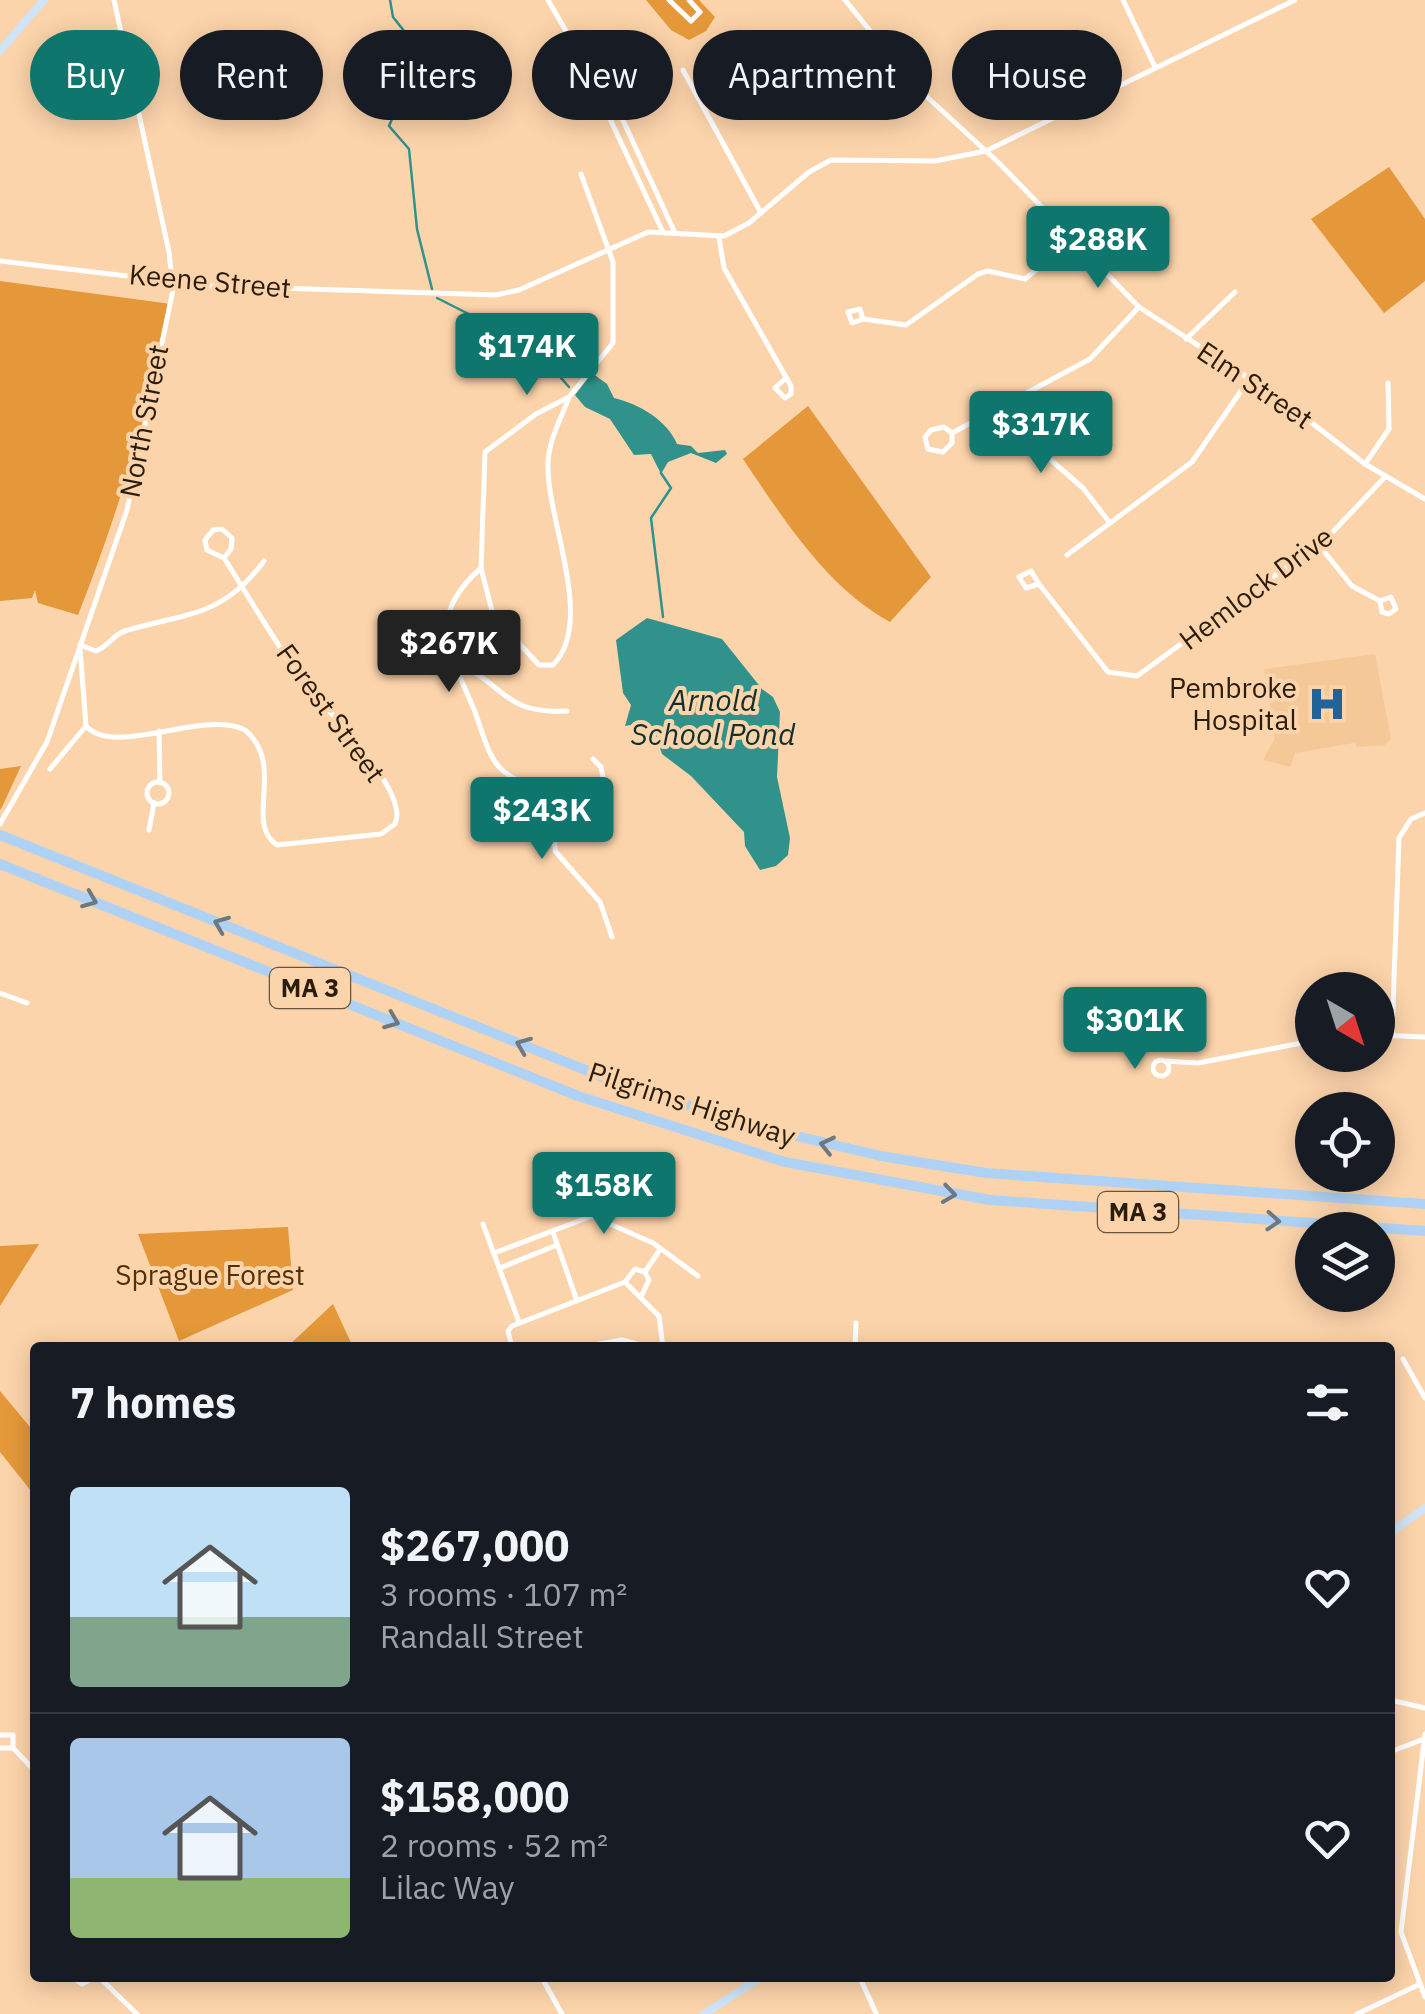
<!DOCTYPE html>
<meta charset="utf-8">
<style>
:root{--surface:#171b24;--page:#242831;--text:#f1f3f6;--muted:#9ea1a6;--line:#363941;--accent:#0f766e}
body{margin:0;font-family:"IBM Plex Sans",sans-serif;background:var(--page);color:var(--text);height:100vh;display:flex;flex-direction:column;font-size:38px;white-space:nowrap}
*{box-sizing:border-box;margin:0}
p{font-size:32px;color:var(--muted)}
.icon{flex:none;width:55px;height:55px;fill:none;stroke:currentColor;stroke-width:2;stroke-linecap:round;stroke-linejoin:round}
.map{position:relative;flex:1;overflow:hidden}
.panel{position:absolute;left:30px;top:1342px;width:1365px;height:640px;display:flex;flex-direction:column;background:var(--surface);border-radius:10px;box-shadow:0 5px 25px #0003}
.panel>*{flex:none}
.hud{position:absolute;left:30px;top:30px;width:1365px;height:90px;display:flex;gap:20px}
.needle{width:65px;rotate:141deg}
.buttons{position:absolute;left:1295px;top:972px;display:grid;gap:20px}
.buttons a{display:grid;place-items:center;width:100px;height:100px;border-radius:50%;background:var(--surface);box-shadow:0 5px 25px #0003;font-size:50px}
.price{position:absolute;translate:-50% -85px;padding:0 22px;border-radius:10px;background:var(--accent);color:#fff;font-size:32px;line-height:65px;filter:drop-shadow(0 2px 5px #0008)}
.price::after{content:'';position:absolute;left:50%;top:60px;width:30px;height:22px;margin-left:-15px;background:inherit;clip-path:polygon(0 0,100% 0,50% 100%)}
.price.selected{background:#222;color:#fff}
ul{padding:0;list-style:none}
li{display:flex;align-items:center;gap:30px;height:250px;padding:0 40px}
li+li{border-top:2px solid var(--line)}
li span{display:grid;place-items:center;flex:none;width:280px;height:200px;border-radius:10px;color:#555}
li>.icon{margin-inline-start:auto}
span .icon{width:120px;height:120px;fill:#fffc;stroke-width:1}
li b{font-size:42px}
h2{display:flex;justify-content:space-between;align-items:center;height:120px;padding:0 40px;font-size:42px}
.pill{padding:0 35px;border-radius:45px;background:var(--surface);box-shadow:0 5px 25px #0003;font-size:35px;line-height:90px}
.pill.selected{background:var(--accent);color:#fff}
.map>svg:first-child{display:block}
</style>
<div class="map">
<svg width="1425" height="2014" viewBox="0 0 1425 2014">
<rect width="100%" height="100%" fill="#fcd4ab"/>
<polygon fill="#f5c898" points="1375,654 1391,739 1385,745 1357,747 1354,743 1295,753 1290,767 1263,760 1275,738 1264,669"/>
<g fill="#e49839">
<polygon points="646,0 699,0 715,17 706,31 689,40 671,30"/>
<polygon points="1389,167 1425,219 1425,281 1384,313 1311,219"/>
<path d="M0,281L171,304C149,410 118,514 78,615L38,603L35,590L32,598L0,601Z"/>
<path d="M808,406L931,577L890,622C826,587 783,518 743,459Z"/>
<polygon points="21,766 2,807 0,810 0,769"/>
<polygon points="288,1227 293,1290 179,1341 138,1234"/>
<polygon points="39,1244 0,1306 0,1246"/>
<polygon points="333,1304 353,1347 287,1347"/>
<polygon points="0,1391 35,1433 35,1496 0,1452"/>
</g>
<g fill="#30928a">
<path d="M592,373L607,384L614,398C639,404 667,420 677,444L691,446L698,453L725,450L727,454L716,463L691,453L668,462L661,474L651,454L634,455L610,419L585,407L575,395Z"/>
<polygon points="647,618 722,639 762,689 773,697 780,712 777,777 790,838 788,855 776,866 760,870 745,846 744,832 691,776 662,754 653,727 643,723 625,726 631,705 623,693 616,640"/>
</g>
<g fill="none" stroke-linecap="round" stroke-linejoin="round">
<g stroke="#30928a" stroke-width="2.5">
<polyline points="390,0 393,17 408,36 406,87 389,126 409,149 417,229 432,289"/>
<polyline points="437,298 534,347 569,387"/>
<polyline points="661,473 671,488 651,518 663,617"/>
</g>
<g stroke="#fff" stroke-width="5">
<polyline points="548,0 581,57 662,230"/>
<polyline points="669,0 691,21 700,12 689,0"/>
<polyline points="845,0 914,85 999,163 1139,307 1281,399 1365,464 1425,499"/>
<polyline points="1123,0 1155,67"/>
<polyline points="683,70 761,213"/>
<polyline points="609,80 615,103 675,233"/>
<path d="M581,174L613,262V343L569,397L536,414L485,452L481,568C423,619 451,653 475,712C482,730 487,755 501,769C508,776 518,780 527,785C553,799 589,823 604,783L601,767L593,759"/>
<polyline points="719,237 724,268 791,386 791,394 785,398 775,388 786,378"/>
<polyline points="0,261 212,286 496,295 519,290 648,232 724,236 749,223 809,172 831,160 935,161 986,151 1295,0"/>
<polyline points="863,319 860,309 848,312 852,323 863,319 906,325 978,274 988,271 1025,279 1073,240"/>
<polyline points="1186,339 1235,292"/>
<polyline points="1010,403 1035,446 1083,488 1110,523"/>
<polyline points="952,433 944,427 931,430 925,437 928,449 943,452 952,443 952,433 1090,359 1139,307"/>
<polyline points="1365,464 1389,429 1388,383"/>
<polyline points="1318,544 1352,586 1380,601 1382,612 1389,614 1396,609 1391,597 1380,601"/>
<polyline points="1067,555 1192,462 1250,378"/>
<path d="M481,568L493,615L539,665H553C596,621 546,519 548,463C549,439 561,419 569,397"/>
<polyline points="1039,584 1031,571 1019,577 1026,588 1039,584 1108,672 1137,676 1328,537 1385,477"/>
<path d="M80,645L96,651C109,646 114,633 128,630C188,613 224,616 264,561"/>
<path d="M455,663C506,683 502,715 567,711"/>
<path d="M86,726C115,758 203,709 245,730C287,766 243,822 277,845L381,834L395,824C411,791 323,707 303,681C275,642 250,599 224,558L207,550L205,540L213,530L222,529L232,538L231,549L224,558"/>
<polyline points="159,731 160,783"/>
<polyline points="50,769 86,726 80,648"/>
<circle cx="158" cy="793" r="11"/>
<polyline points="553,799 555,851 600,902 612,937"/>
<polyline points="0,824 47,742 127,510 173,290 169,252 114,0"/>
<polyline points="149,830 154,803"/>
<polyline points="0,993 27,1003"/>
<polyline points="1378,1027 1390,1012"/>
<polyline points="1378,1035 1425,1037"/>
<polyline points="1392,1036 1399,838 1411,819 1425,813"/>
<circle cx="1161" cy="1068" r="8"/>
<polyline points="1166,1061 1198,1063 1312,1041"/>
<polyline points="483,1224 519,1322"/>
<polyline points="553,1232 577,1301"/>
<polyline points="494,1253 592,1216 653,1243 698,1276"/>
<polyline points="500,1268 557,1245"/>
<polyline points="645,1272 659,1251"/>
<polyline points="641,1297 649,1280 645,1272 635,1269 625,1282 659,1316 663,1348"/>
<polyline points="512,1348 508,1331 512,1326 625,1282"/>
<polyline points="577,1348 622,1340 652,1348"/>
<polyline points="855,1348 856,1323"/>
<polyline points="1403,1359 1425,1398"/>
<polyline points="1390,1700 1425,1708"/>
<polyline points="1425,1734 1401,1932 1425,1997"/>
<polyline points="0,1735 13,1735 13,1748 35,1771"/>
<polyline points="0,1748 13,1748"/>
<polyline points="1390,1752 1424,1739"/>
<polyline points="35,1796 35,1825"/>
<polyline points="73,1978 82,1984 93,1978"/>
<polyline points="100,1978 137,2014"/>
<polyline points="542,1978 562,2014"/>
<polyline points="860,1978 876,2013"/>
<polyline points="1357,2014 1418,1985"/>
</g>
<g stroke="#cfe4f8" stroke-width="8">
<polyline points="0,51 44,0"/>
<polyline points="1390,1533 1425,1508"/>
<polyline points="704,2014 760,1978"/>
</g>
<g stroke="#afd2f4" stroke-width="10">
<polyline points="0,835 613,1081 754,1126 881,1156 986,1173 1425,1204"/>
<polyline points="0,864 578,1096 785,1162 990,1200 1425,1231"/>
</g>
</g>
<defs><path id="oneway-chevron" d="M-2-3.5L2.5 0L-2 3.5" fill="none" stroke-width="1.6" stroke-linecap="round" stroke-linejoin="round" transform="scale(2.5)"/></defs>
<g stroke="#6d7880">
<use href="#oneway-chevron" transform="translate(90 900) rotate(22)"/>
<use href="#oneway-chevron" transform="translate(221 924) rotate(-158)"/>
<use href="#oneway-chevron" transform="translate(392 1021) rotate(22)"/>
<use href="#oneway-chevron" transform="translate(523 1045) rotate(-158)"/>
<use href="#oneway-chevron" transform="translate(827 1145) rotate(-167)"/>
<use href="#oneway-chevron" transform="translate(949 1194) rotate(8)"/>
<use href="#oneway-chevron" transform="translate(1273 1221) rotate(4)"/>
</g>
<defs>
<g id="hospital-bare" transform="scale(3)"><path d="M-5-5h3v3.5h4V-5h3V5h-3V1.5h-4V5h-3Z" fill="#226399" stroke="#fcd4ab" stroke-width="2.5" paint-order="stroke"/></g>
</defs>
<g fill-rule="evenodd">
<use href="#hospital-bare" x="1327" y="704"/>
</g>
<g text-anchor="middle" stroke-width="8" stroke-linejoin="round" paint-order="stroke">
<g fill="#fcd4ab" stroke="#6a543c" stroke-width="2.5">
<rect x="270" y="968" width="80" height="40" rx="8"/>
<rect x="1098" y="1192" width="80" height="40" rx="8"/>
</g>
<g font-size="25" font-weight="bold" fill="#2b1d0d">
<text x="310" y="997">MA 3</text>
<text x="1138" y="1221">MA 3</text>
</g>
<g font-size="28" fill="#2b1d0d" stroke="#fcd4ab">
<text transform="translate(210 281) rotate(5)" y="10">Keene Street</text>
<text transform="translate(1255 385) rotate(34)" y="10">Elm Street</text>
<text transform="translate(144 421) rotate(-79)" y="10">North Street</text>
<text transform="translate(1256 588) rotate(-37)" y="10">Hemlock Drive</text>
<text transform="translate(331 713) rotate(54)" y="10">Forest Street</text>
<text transform="translate(692 1104) rotate(18)" y="10">Pilgrims Highway</text>
</g>
<g font-size="28" fill="#2b1d0d" stroke="#fcd4ab" text-anchor="end">
<text x="1297" y="698">Pembroke<tspan x="1297" dy="32">Hospital</tspan></text>
</g>
<g font-size="28" fill="#523106" stroke="#fcd4ab">
<text x="210" y="1285">Sprague Forest</text>
</g>
<g font-size="30" font-style="italic" fill="#112f2c" stroke="#fcd4ab">
<text x="713" y="711">Arnold<tspan x="713" dy="34">School Pond</tspan></text>
</g>
</g>
</svg>
<div class="buttons">
<a><svg class="needle" viewBox="-14 -14 28 28"><path d="M0-13l5 13h-10z" fill="#e53935"/><path d="M0 13l5-13h-10z" fill="#9ea1a6"/></svg></a>
<a><svg class="icon" aria-label="locate" viewBox="0 0 24 24"><circle cx="12" cy="12" r="6"/><path d="M12 2v4M12 18v4M2 12h4M18 12h4"/></svg></a>
<a><svg class="icon" aria-label="layers" viewBox="0 0 24 24"><path d="M12 4l9 5-9 5-9-5zM3 14l9 5 9-5"/></svg></a>
</div>
<b class="price" style="left:1098px;top:291px">$288K</b>
<b class="price" style="left:527px;top:398px">$174K</b>
<b class="price" style="left:1041px;top:476px">$317K</b>
<b class="price selected" style="left:449px;top:695px">$267K</b>
<b class="price" style="left:542px;top:862px">$243K</b>
<b class="price" style="left:1135px;top:1072px">$301K</b>
<b class="price" style="left:604px;top:1237px">$158K</b>
<div class="hud">
<a class="pill selected">Buy</a>
<a class="pill">Rent</a>
<a class="pill">Filters</a>
<a class="pill">New</a>
<a class="pill">Apartment</a>
<a class="pill">House</a>
</div>
<section class="panel">
<h2>7 homes<svg class="icon" aria-label="filters" viewBox="0 0 24 24"><path d="M4 7h16M4 17h16"/><circle cx="9" cy="7" r="2"/><circle cx="15" cy="17" r="2"/></svg></h2>
<ul>
<li><span style="background:linear-gradient(#bfe0f5 65%,#7fa58c 0)"><svg class="icon" aria-label="home" viewBox="0 0 24 24"><path d="M3 11l9-7 9 7M6 9v11h12V9"/></svg></span><div><b>$267,000</b><p>3 rooms · 107 m²</p><p>Randall Street</p></div><svg class="icon" aria-label="heart" viewBox="0 0 24 24"><path d="M12 20l-8-8c-3-5 5-10 8-4 3-6 11-1 8 4z"/></svg></li>
<li><span style="background:linear-gradient(#a9c7e8 70%,#8fb573 0)"><svg class="icon" aria-label="home" viewBox="0 0 24 24"><path d="M3 11l9-7 9 7M6 9v11h12V9"/></svg></span><div><b>$158,000</b><p>2 rooms · 52 m²</p><p>Lilac Way</p></div><svg class="icon" aria-label="heart" viewBox="0 0 24 24"><path d="M12 20l-8-8c-3-5 5-10 8-4 3-6 11-1 8 4z"/></svg></li>
</ul>
</section>
</div>
